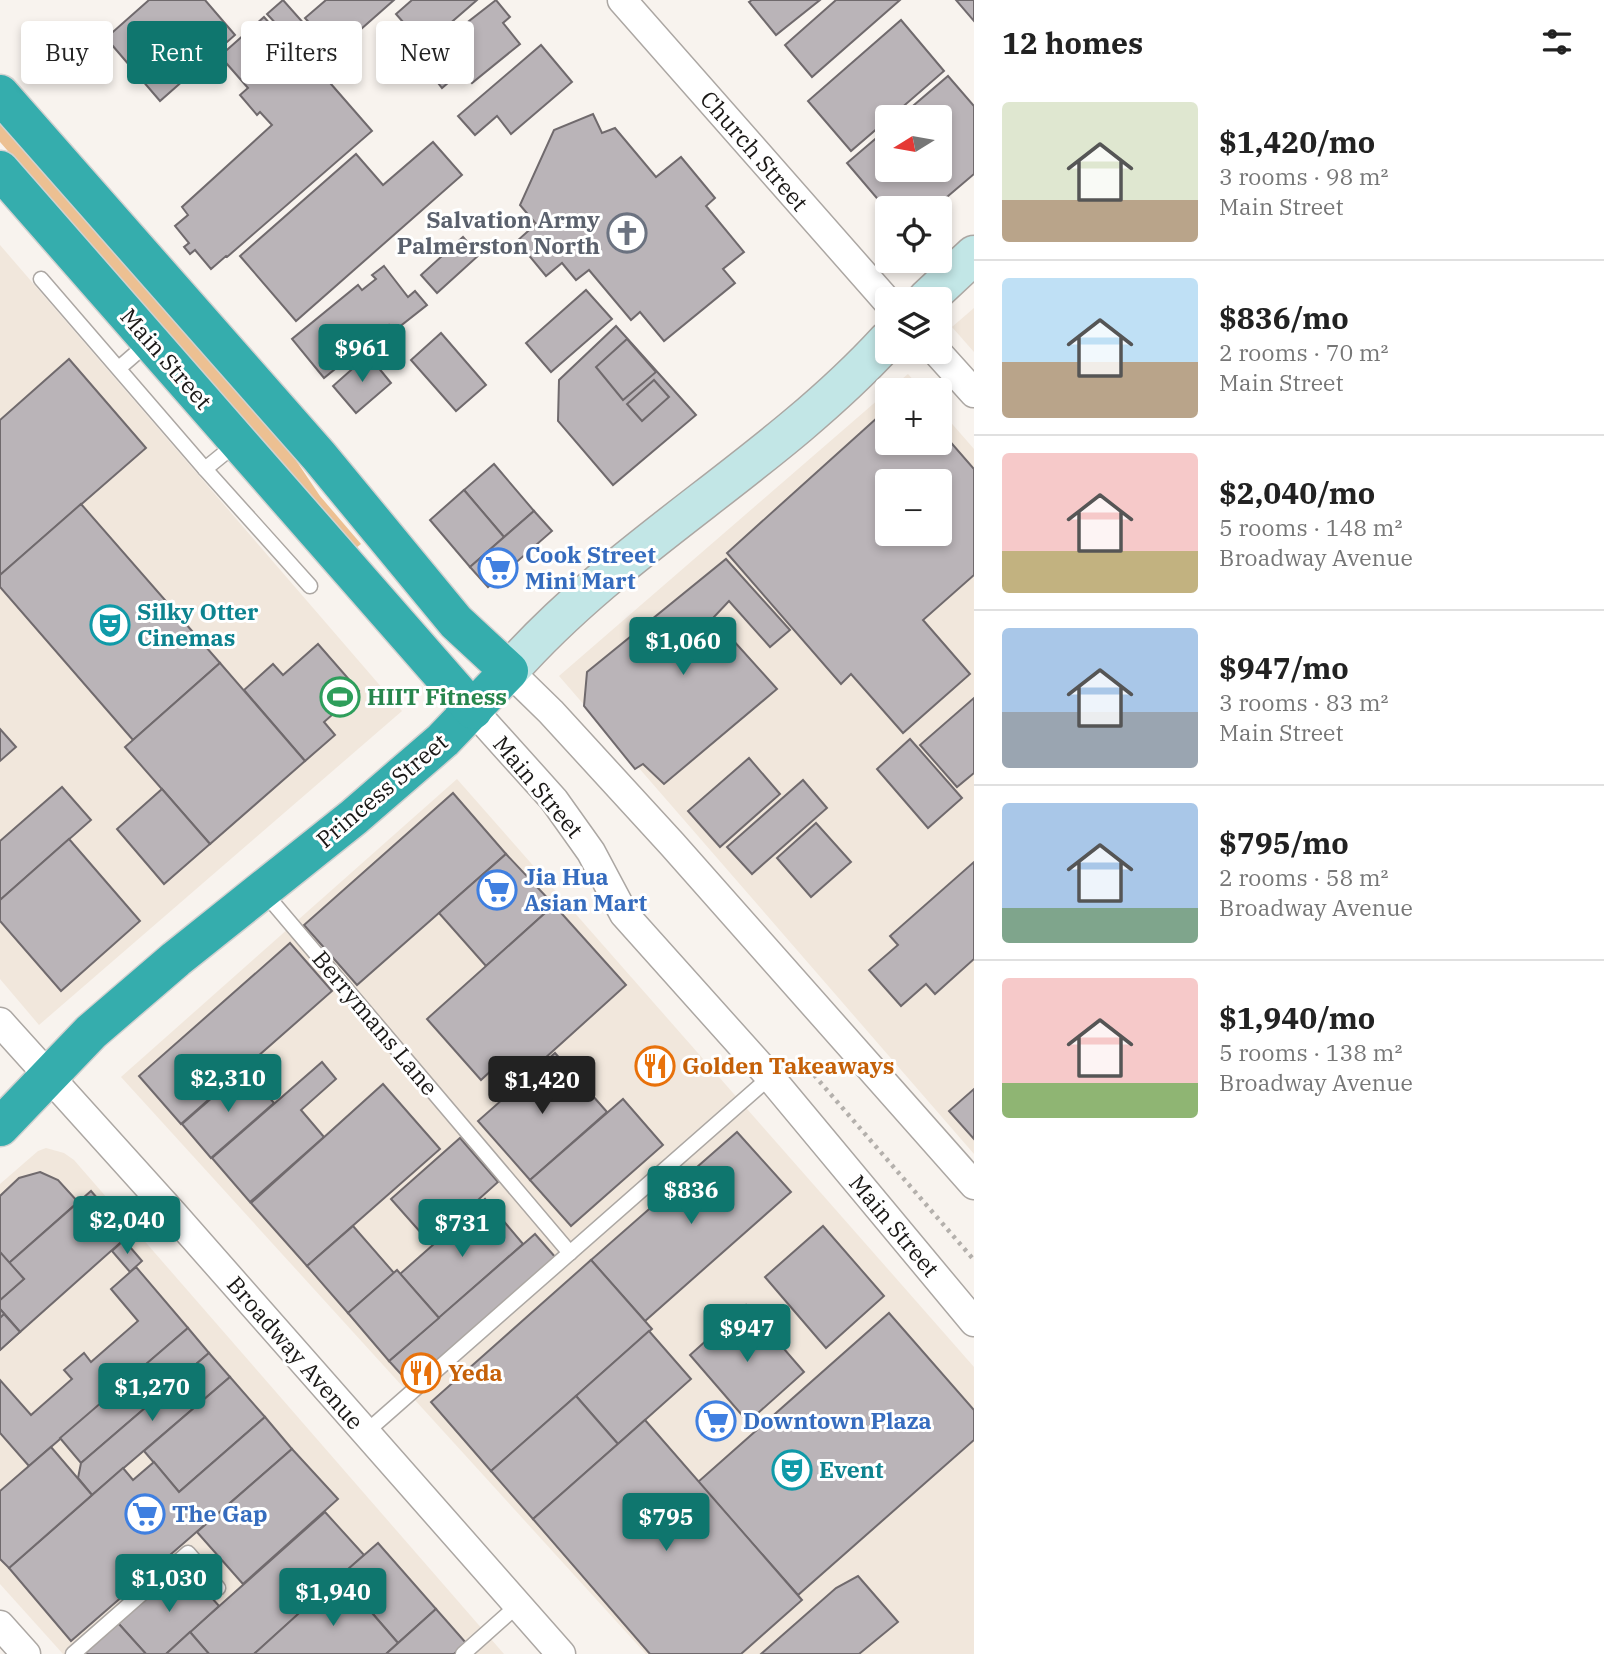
<!DOCTYPE html>
<meta charset="utf-8">
<style>
:root{--surface:#fff;--page:#f6f6f6;--text:#222;--muted:#767676;--line:#e0e0e0;--accent:#0f766e}
body{margin:0;font-family:"IBM Plex Serif",serif;background:var(--page);color:var(--text);height:100vh;display:flex;flex-direction:column;font-size:26px;white-space:nowrap}
*{box-sizing:border-box;margin:0}
p{font-size:23px;color:var(--muted)}
.icon{flex:none;width:38px;height:38px;fill:none;stroke:currentColor;stroke-width:2;stroke-linecap:round;stroke-linejoin:round}
.map{position:relative;flex:1;overflow:hidden}
.drawer{display:flex;flex-direction:column;background:var(--surface);width:630px}
.drawer>*{flex:none}
.top-card{position:absolute;left:21px;top:21px;width:665px;height:63px;display:flex;gap:14px}
.needle{width:46px;rotate:259deg}
.controls{position:absolute;left:875px;top:105px;display:grid;gap:14px}
.controls a{display:grid;place-items:center;width:77px;height:77px;border-radius:7px;background:var(--surface);box-shadow:0 4px 10px #0003;font-size:35px}
.price{position:absolute;translate:-50% -60px;padding:0 16px;border-radius:7px;background:var(--accent);color:#fff;font-size:23px;line-height:46px;filter:drop-shadow(0 2px 4px #0008)}
.price::after{content:'';position:absolute;left:50%;top:42px;width:21px;height:16px;margin-left:-10px;background:inherit;clip-path:polygon(0 0,100% 0,50% 100%)}
.price.current{background:#222;color:#fff}
ul{padding:0;list-style:none}
li{display:flex;align-items:center;gap:21px;height:175px;padding:0 28px}
li+li{border-top:2px solid var(--line)}
li span{display:grid;place-items:center;flex:none;width:196px;height:140px;border-radius:7px;color:#555}
li>.icon{margin-inline-start:auto}
span .icon{width:84px;height:84px;fill:#fffc;stroke-width:1}
li b{font-size:30px}
h2{display:flex;justify-content:space-between;align-items:center;height:84px;padding:0 28px;font-size:30px}
.tag{padding:0 24px;border-radius:7px;background:var(--surface);box-shadow:0 4px 10px #0003;font-size:24px;line-height:63px}
.tag.current{background:var(--accent);color:#fff}
main{display:flex;flex:1;min-height:0}
.map>svg:first-child{display:block}
</style>
<main>
<div class="map">
<svg width="974" height="1654" viewBox="0 0 974 1654">
<rect width="100%" height="100%" fill="#f8f3ee"/>
<g fill="#f1e7dc" fill-rule="evenodd">
<polygon points="0,245 402,711 39,1025 0,979"/>
<polygon points="974,308 974,352 952,327"/>
<polygon points="908,374 922,390 889,390"/>
<path d="M887,392V443H940V410L974,449V1154L559,676ZM887,481H940V534H887Z"/>
<polygon points="457,779 974,1367 974,1654 646,1654 121,1077"/>
<polygon points="46,1148 64,1153 74,1160 504,1654 63,1654 0,1584 0,1184 38,1151"/>
</g>
<polygon fill="#ecc092" points="0,120 283,441 320,496 361,544 356,548 0,142"/>
<g fill="#bab4b8" stroke="#706a6d" stroke-width="2" fill-rule="evenodd">
<polygon points="149,0 205,0 235,35 160,101 106,38"/>
<polygon points="283,0 306,26 291,40 267,14"/>
<polygon points="326,0 394,0 335,52 305,18"/>
<polygon points="412,0 477,0 424,46 396,14"/>
<polygon points="496,0 510,17 503,23 520,44 472,83 462,71 442,88 424,65 468,30 464,25"/>
<polygon points="752,0 820,0 776,35 749,2"/>
<polygon points="836,0 900,0 812,77 785,45"/>
<polygon points="956,0 974,0 974,21"/>
<polygon points="264,17 319,80 324,76 372,131 227,257 226,256 211,269 195,250 190,254 184,247 189,243 175,226 188,215 182,207 272,125 260,112 257,115 240,95 248,88 220,56"/>
<polygon points="901,20 944,71 891,117 887,117 887,120 851,151 808,101"/>
<polygon points="541,45 572,82 511,134 497,116 475,135 458,116"/>
<polygon points="948,76 974,106 974,174 934,208 887,210 847,163 887,129 887,170 940,170 940,117 900,117"/>
<polygon points="593,114 602,133 615,128 656,177 681,157 715,198 706,206 744,252 723,269 735,283 664,341 640,312 631,320 589,270 576,280 562,263 546,276 517,241 536,224 520,205 554,130"/>
<polygon points="433,142 462,175 296,321 240,256 356,154 383,185"/>
<polygon points="463,237 479,255 437,293 421,275"/>
<polygon points="384,266 408,297 415,291 427,305 394,331 389,325 324,378 292,339 358,285 362,290 376,279 372,275"/>
<polygon points="586,290 612,319 551,372 526,343"/>
<polygon points="616,326 696,415 613,485 558,421 559,380"/>
<polygon points="441,333 486,385 456,411 411,360"/>
<polygon points="627,339 656,372 623,400 596,367"/>
<polygon points="368,355 391,383 356,413 333,386"/>
<polygon points="69,359 146,448 0,575 0,420"/>
<polygon points="654,380 669,397 642,421 627,404"/>
<path d="M878,417H887V443H940V430L974,469V575L923,620L970,674L903,733L851,674L841,684L727,553ZM887,481H940V534H887Z"/>
<polygon points="494,464 534,511 504,537 464,490"/>
<polygon points="464,490 504,537 470,567 430,520"/>
<polygon points="81,504 220,663 133,740 0,587 0,575"/>
<polygon points="534,511 552,531 488,587 470,567"/>
<polygon points="726,559 790,630 770,647 729,601 713,618 777,689 664,784 643,764 635,769 584,706 587,672"/>
<polygon points="318,644 359,691 324,722 335,735 305,761 244,690 273,664 283,675"/>
<polygon points="220,663 305,761 210,844 125,747"/>
<polygon points="974,698 974,773 957,787 920,745"/>
<polygon points="0,729 16,747 0,761"/>
<polygon points="910,739 962,798 928,828 877,769"/>
<polygon points="749,758 780,794 720,847 688,811"/>
<polygon points="803,780 827,808 752,874 727,847"/>
<polygon points="62,787 91,820 0,900 0,841"/>
<polygon points="162,789 210,844 164,884 117,829"/>
<polygon points="453,793 506,854 357,985 304,925"/>
<polygon points="816,823 851,862 811,897 777,858"/>
<polygon points="69,839 140,921 61,991 0,921 0,900"/>
<polygon points="506,854 554,905 486,966 439,913"/>
<polygon points="974,862 974,959 935,994 926,984 901,1006 869,970 898,945 890,936"/>
<polygon points="554,905 626,985 513,1087 495,1067 481,1080 427,1019"/>
<polygon points="290,943 332,991 181,1124 139,1076"/>
<polygon points="555,1053 607,1112 530,1180 478,1121"/>
<polygon points="322,1062 336,1079 301,1110 324,1137 250,1202 212,1158"/>
<polygon points="245,1069 274,1103 211,1158 182,1124"/>
<polygon points="383,1084 440,1149 307,1266 251,1203"/>
<polygon points="974,1089 974,1139 949,1111"/>
<polygon points="623,1099 663,1145 571,1226 530,1180"/>
<polygon points="737,1132 791,1192 645,1321 591,1260"/>
<polygon points="460,1138 498,1182 430,1243 391,1199"/>
<polygon points="40,1172 58,1180 78,1202 9,1263 0,1253 0,1196 19,1178"/>
<polygon points="91,1191 129,1235 20,1332 0,1309 0,1300 24,1279 9,1263"/>
<polygon points="485,1199 523,1244 439,1318 400,1274"/>
<polygon points="353,1226 394,1273 348,1313 307,1266"/>
<polygon points="823,1226 884,1296 826,1348 765,1277"/>
<polygon points="535,1234 556,1258 411,1385 389,1361"/>
<polygon points="124,1240 142,1261 130,1272 112,1251"/>
<polygon points="0,1252 24,1279 0,1300"/>
<polygon points="591,1260 652,1329 491,1471 431,1402"/>
<polygon points="136,1267 188,1328 29,1466 0,1433 0,1380 31,1415 72,1379 64,1370 84,1353 91,1362 138,1321 111,1289"/>
<polygon points="397,1270 439,1318 389,1361 348,1313"/>
<polygon points="746,1305 804,1372 748,1422 690,1355"/>
<polygon points="0,1309 20,1332 0,1350"/>
<polygon points="889,1313 974,1410 974,1440 798,1595 698,1482"/>
<polygon points="4,1314 20,1332 0,1350 0,1318"/>
<polygon points="188,1328 209,1353 81,1463 60,1438"/>
<polygon points="649,1331 691,1379 618,1444 576,1396"/>
<polygon points="209,1353 230,1377 92,1495 78,1478 81,1463"/>
<polygon points="230,1377 265,1417 179,1492 144,1451"/>
<polygon points="576,1396 618,1444 533,1519 491,1471"/>
<polygon points="265,1417 292,1449 71,1641 9,1568 123,1468 133,1480 154,1462 179,1492"/>
<polygon points="645,1420 802,1600 741,1654 650,1654 533,1519"/>
<polygon points="51,1447 92,1495 9,1568 0,1559 0,1491"/>
<polygon points="292,1449 338,1499 243,1584 197,1532"/>
<polygon points="325,1512 364,1555 254,1654 209,1654 190,1632"/>
<polygon points="378,1543 436,1609 398,1643 340,1576"/>
<polygon points="189,1572 219,1606 166,1654 146,1654 118,1623 172,1575"/>
<polygon points="340,1576 398,1643 386,1654 254,1654"/>
<polygon points="858,1576 898,1622 859,1654 761,1654 836,1588"/>
<polygon points="436,1609 466,1643 454,1654 386,1654"/>
<polygon points="118,1623 146,1654 84,1654"/>
<polygon points="190,1632 209,1654 166,1654"/>
</g>
<g fill="none" stroke-linecap="round" stroke-linejoin="round">
<g stroke="#aca7a3" stroke-width="17">
<g id="lane">
<polyline points="41,279 205,469 310,586"/>
<polyline points="119,368 149,342"/>
<polyline points="205,469 237,443"/>
<polyline points="263,891 570,1253"/>
<polyline points="365,1433 770,1077"/>
<polyline points="73,1654 188,1553 218,1588"/>
<polyline points="463,1654 518,1605"/>
</g>
</g>
<g stroke="#aca7a3" stroke-width="31">
<g id="street">
<polyline points="622,0 887,301"/>
<polyline points="937,352 974,393"/>
<polyline points="509,671 551,712 672,844 974,1185"/>
<polyline points="473,710 554,800 591,852 624,914 770,1077 974,1322"/>
<polyline points="0,1022 175,1216 561,1654"/>
<polyline points="0,1625 26,1654"/>
</g>
</g>
<g stroke="#aca7a3" stroke-width="41">
<g id="secondary">
<polyline points="927,299 974,255"/>
<path d="M509,671C620,545 773,465 887,341"/>
</g>
</g>
<g stroke="#d1d1d0" stroke-width="41">
<g id="highway">
<polyline points="0,94 319,456 456,622 509,671 443,740 354,817 176,959 91,1032 0,1127"/>
<polyline points="0,170 473,710"/>
</g>
</g>
<polyline stroke="#b4b0ac" stroke-width="4.5" stroke-dasharray="3.5 5" stroke-linecap="butt" points="814,1075 974,1260"/>
<use href="#lane" stroke="#fff" stroke-width="14"/>
<use href="#street" stroke="#fff" stroke-width="28"/>
<use href="#secondary" stroke="#c2e6e6" stroke-width="38"/>
<use href="#highway" stroke="#35adad" stroke-width="38"/>
</g>
<defs>
<g id="church-ring" transform="scale(2.0125)"><circle r="9.5" fill="#fff" stroke="#6b7280" stroke-width="1.5"/><path d="M-1.2-6h2.4v3.5h3.3v2.4h-3.3V6h-2.4V-.1h-3.3v-2.4h3.3Z" fill="#6b7280"/></g>
<g id="supermarket-ring" transform="scale(2.0125)"><circle r="9.5" fill="#fff" stroke="#3f7fe0" stroke-width="1.5"/><path d="M-6-5.5h2.5l.6 2H6L4.5 2H-2.5L-4.4-4H-6ZM-1.5 3.2a1.3 1.3 0 1 0 .1 0ZM3 3.2a1.3 1.3 0 1 0 .1 0Z" fill="#3f7fe0"/></g>
<g id="theatre-ring" transform="scale(2.0125)"><circle r="9.5" fill="#fff" stroke="#0f9aa8" stroke-width="1.5"/><path d="M-5-5.5Q0-4 5-5.5V0Q5 5 0 6Q-5 5-5 0ZM-3.3-2.5H-1v1.5H-3.3ZM1-2.5H3.3v1.5H1ZM-2.8 1Q0 5.5 2.8 1Z" fill="#0f9aa8"/></g>
<g id="stadium-ring" transform="scale(2.0125)"><circle r="9.5" fill="#fff" stroke="#2e9e5b" stroke-width="1.5"/><path d="M0-5a6.5 5 0 1 0 0 10a6.5 5 0 1 0 0-10ZM-3.5-1.8h7v3.6h-7Z" fill="#2e9e5b"/></g>
<g id="restaurant-ring" transform="scale(2.0125)"><circle r="9.5" fill="#fff" stroke="#e8710a" stroke-width="1.5"/><path d="M-5-6h1v4h1v-4h1v4h1v-4h1v5L-1.5 .5V6h-2V.5L-5-1ZM5-6V6H3V1.5H1.5Q1.5-4 5-6Z" fill="#e8710a"/></g>
</defs>
<g fill-rule="evenodd">
<use href="#church-ring" x="627" y="233"/>
<use href="#supermarket-ring" x="498" y="568"/>
<use href="#theatre-ring" x="110" y="625"/>
<use href="#stadium-ring" x="340" y="697"/>
<use href="#supermarket-ring" x="497" y="890"/>
<use href="#restaurant-ring" x="655" y="1066"/>
<use href="#restaurant-ring" x="421" y="1373"/>
<use href="#supermarket-ring" x="716" y="1421"/>
<use href="#theatre-ring" x="792" y="1470"/>
<use href="#supermarket-ring" x="145" y="1514"/>
</g>
<g text-anchor="middle" stroke-width="6" stroke-linejoin="round" paint-order="stroke">
<g font-size="23" fill="#1a1816" stroke="#fff">
<text transform="translate(754 151) rotate(49)" y="8">Church Street</text>
<text transform="translate(166 359) rotate(49)" y="8">Main Street</text>
<text transform="translate(538 787) rotate(50)" y="8">Main Street</text>
<text transform="translate(382 791) rotate(-40)" y="8">Princess Street</text>
<text transform="translate(375 1023) rotate(50)" y="8">Berrymans Lane</text>
<text transform="translate(894 1226) rotate(50)" y="8">Main Street</text>
<text transform="translate(295 1353) rotate(49)" y="8">Broadway Avenue</text>
</g>
<g font-size="23" font-weight="bold" fill="#5b616d" stroke="#fff" text-anchor="end">
<text x="600" y="228">Salvation Army<tspan x="600" dy="26">Palmerston North</tspan></text>
</g>
<g font-size="23" font-weight="bold" fill="#366cbe" stroke="#fff" text-anchor="start">
<text x="525" y="563">Cook Street<tspan x="525" dy="26">Mini Mart</tspan></text>
<text x="524" y="885">Jia Hua<tspan x="524" dy="26">Asian Mart</tspan></text>
<text x="743" y="1429">Downtown Plaza</text>
<text x="172" y="1522">The Gap</text>
</g>
<g font-size="23" font-weight="bold" fill="#0d838f" stroke="#fff" text-anchor="start">
<text x="137" y="620">Silky Otter<tspan x="137" dy="26">Cinemas</tspan></text>
<text x="819" y="1478">Event</text>
</g>
<g font-size="23" font-weight="bold" fill="#27864d" stroke="#fff" text-anchor="start">
<text x="367" y="705">HIIT Fitness</text>
</g>
<g font-size="23" font-weight="bold" fill="#c56008" stroke="#fff" text-anchor="start">
<text x="682" y="1074">Golden Takeaways</text>
<text x="448" y="1381">Yeda</text>
</g>
</g>
</svg>
<div class="controls">
<a><svg class="needle" viewBox="-14 -14 28 28"><path d="M0-13l5 13h-10z" fill="#e53935"/><path d="M0 13l5-13h-10z" fill="#767676"/></svg></a>
<a><svg class="icon" aria-label="locate" viewBox="0 0 24 24"><circle cx="12" cy="12" r="6"/><path d="M12 2v4M12 18v4M2 12h4M18 12h4"/></svg></a>
<a><svg class="icon" aria-label="layers" viewBox="0 0 24 24"><path d="M12 4l9 5-9 5-9-5zM3 14l9 5 9-5"/></svg></a>
<a>+</a>
<a>−</a>
</div>
<b class="price" style="left:362px;top:384px">$961</b>
<b class="price" style="left:683px;top:677px">$1,060</b>
<b class="price" style="left:228px;top:1114px">$2,310</b>
<b class="price current" style="left:542px;top:1116px">$1,420</b>
<b class="price" style="left:691px;top:1226px">$836</b>
<b class="price" style="left:127px;top:1256px">$2,040</b>
<b class="price" style="left:462px;top:1259px">$731</b>
<b class="price" style="left:747px;top:1364px">$947</b>
<b class="price" style="left:152px;top:1423px">$1,270</b>
<b class="price" style="left:666px;top:1553px">$795</b>
<b class="price" style="left:169px;top:1614px">$1,030</b>
<b class="price" style="left:333px;top:1628px">$1,940</b>
<div class="top-card">
<a class="tag">Buy</a>
<a class="tag current">Rent</a>
<a class="tag">Filters</a>
<a class="tag">New</a>
</div>
</div>
<section class="drawer">
<h2>12 homes<svg class="icon" aria-label="filters" viewBox="0 0 24 24"><path d="M4 7h16M4 17h16"/><circle cx="9" cy="7" r="2"/><circle cx="15" cy="17" r="2"/></svg></h2>
<ul>
<li><span style="background:linear-gradient(#dfe7d0 70%,#b9a48a 0)"><svg class="icon" aria-label="home" viewBox="0 0 24 24"><path d="M3 11l9-7 9 7M6 9v11h12V9"/></svg></span><div><b>$1,420/mo</b><p>3 rooms · 98 m²</p><p>Main Street</p></div></li>
<li><span style="background:linear-gradient(#bfe0f5 60%,#b9a48a 0)"><svg class="icon" aria-label="home" viewBox="0 0 24 24"><path d="M3 11l9-7 9 7M6 9v11h12V9"/></svg></span><div><b>$836/mo</b><p>2 rooms · 70 m²</p><p>Main Street</p></div></li>
<li><span style="background:linear-gradient(#f6c9c9 70%,#c2b280 0)"><svg class="icon" aria-label="home" viewBox="0 0 24 24"><path d="M3 11l9-7 9 7M6 9v11h12V9"/></svg></span><div><b>$2,040/mo</b><p>5 rooms · 148 m²</p><p>Broadway Avenue</p></div></li>
<li><span style="background:linear-gradient(#a9c7e8 60%,#9aa5b1 0)"><svg class="icon" aria-label="home" viewBox="0 0 24 24"><path d="M3 11l9-7 9 7M6 9v11h12V9"/></svg></span><div><b>$947/mo</b><p>3 rooms · 83 m²</p><p>Main Street</p></div></li>
<li><span style="background:linear-gradient(#a9c7e8 75%,#7fa58c 0)"><svg class="icon" aria-label="home" viewBox="0 0 24 24"><path d="M3 11l9-7 9 7M6 9v11h12V9"/></svg></span><div><b>$795/mo</b><p>2 rooms · 58 m²</p><p>Broadway Avenue</p></div></li>
<li><span style="background:linear-gradient(#f6c9c9 75%,#8fb573 0)"><svg class="icon" aria-label="home" viewBox="0 0 24 24"><path d="M3 11l9-7 9 7M6 9v11h12V9"/></svg></span><div><b>$1,940/mo</b><p>5 rooms · 138 m²</p><p>Broadway Avenue</p></div></li>
</ul>
</section>
</main>
